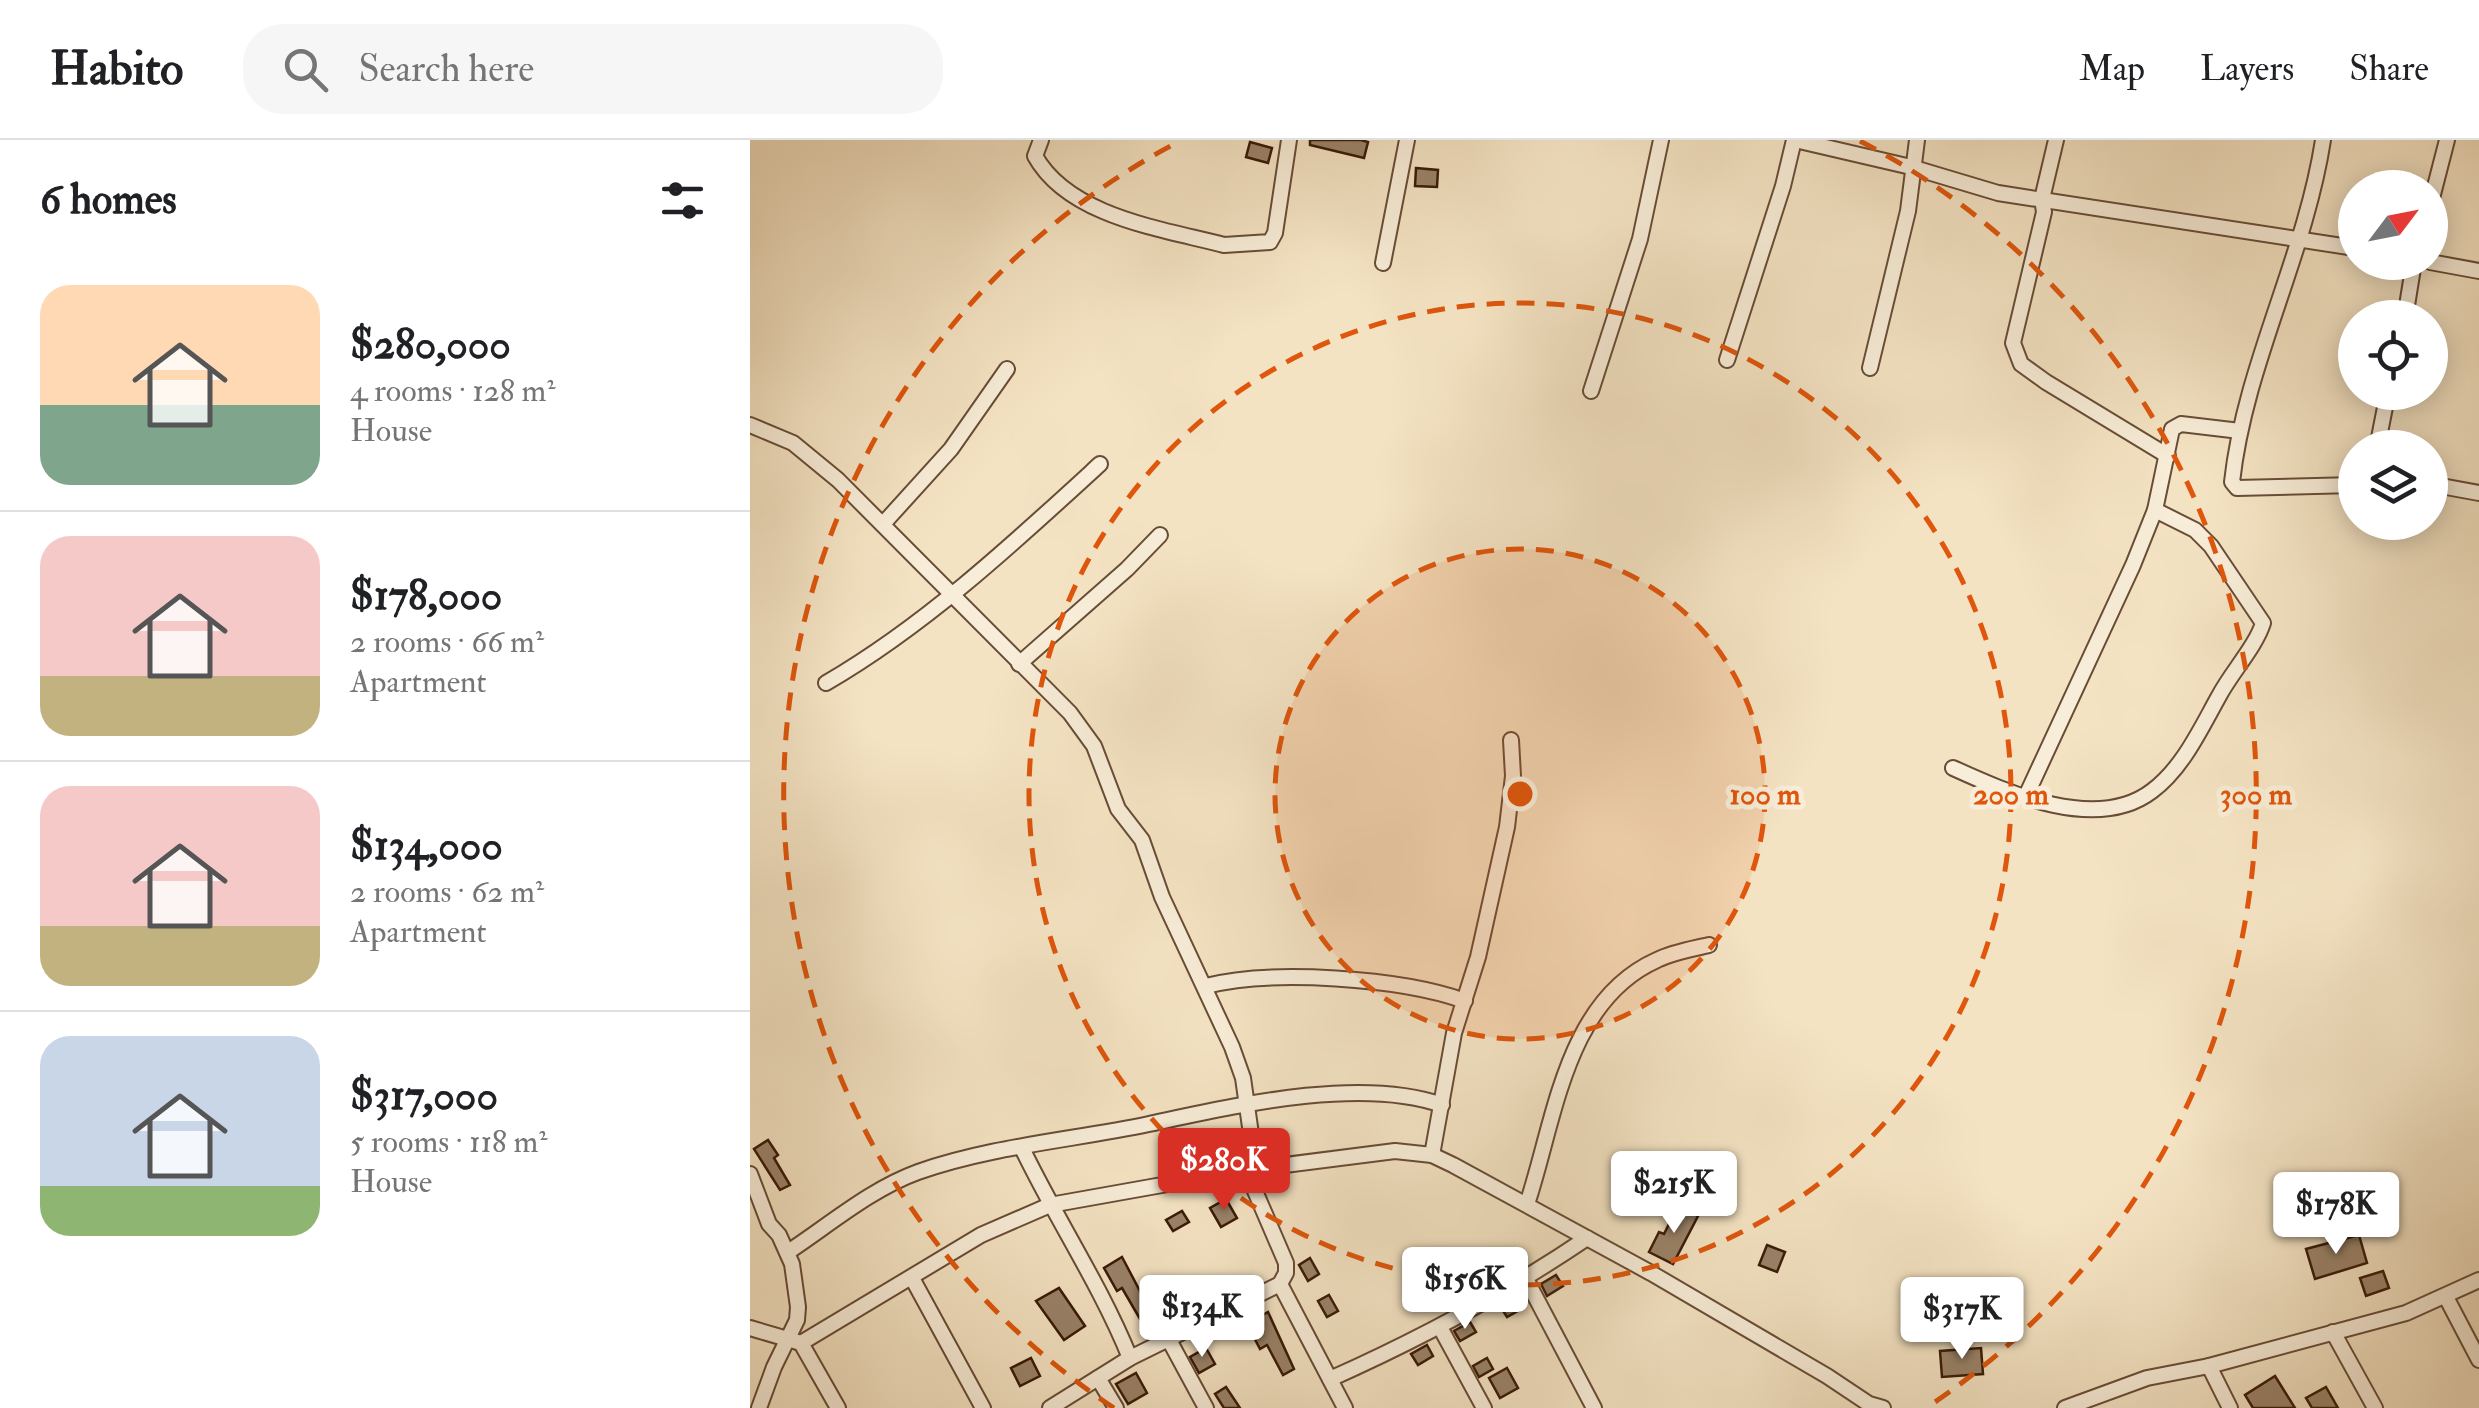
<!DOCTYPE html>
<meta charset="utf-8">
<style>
:root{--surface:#fff;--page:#f6f6f6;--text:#202124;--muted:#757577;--line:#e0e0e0;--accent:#d93025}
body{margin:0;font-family:"IM FELL Double Pica",serif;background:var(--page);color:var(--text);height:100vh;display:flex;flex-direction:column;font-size:38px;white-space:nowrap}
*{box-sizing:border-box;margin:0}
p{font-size:32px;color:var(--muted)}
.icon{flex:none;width:55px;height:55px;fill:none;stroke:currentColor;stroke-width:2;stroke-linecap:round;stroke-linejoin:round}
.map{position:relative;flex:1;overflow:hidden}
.details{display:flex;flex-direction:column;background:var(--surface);width:750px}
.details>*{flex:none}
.needle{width:65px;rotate:58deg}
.buttons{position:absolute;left:1588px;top:30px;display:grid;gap:20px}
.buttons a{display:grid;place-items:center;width:110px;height:110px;border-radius:50%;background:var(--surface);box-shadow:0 5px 25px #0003;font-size:50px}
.price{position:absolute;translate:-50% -85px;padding:0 22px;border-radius:10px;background:#fff;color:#222;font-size:32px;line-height:65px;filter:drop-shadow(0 2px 5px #0008)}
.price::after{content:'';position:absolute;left:50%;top:60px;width:30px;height:22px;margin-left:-15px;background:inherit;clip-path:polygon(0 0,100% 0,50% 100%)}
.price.selected{background:var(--accent);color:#fff}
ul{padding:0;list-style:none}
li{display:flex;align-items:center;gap:30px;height:250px;padding:0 40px}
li+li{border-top:2px solid var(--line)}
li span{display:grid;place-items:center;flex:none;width:280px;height:200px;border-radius:30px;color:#555}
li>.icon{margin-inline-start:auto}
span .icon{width:120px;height:120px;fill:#fffc;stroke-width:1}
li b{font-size:42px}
h2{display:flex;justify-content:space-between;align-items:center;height:120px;padding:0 40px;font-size:42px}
header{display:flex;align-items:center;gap:60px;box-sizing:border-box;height:140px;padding:0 50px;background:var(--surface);border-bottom:2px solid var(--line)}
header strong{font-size:48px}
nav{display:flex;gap:55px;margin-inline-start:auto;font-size:35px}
.search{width:700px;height:90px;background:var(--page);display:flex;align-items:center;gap:25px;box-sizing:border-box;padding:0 35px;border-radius:40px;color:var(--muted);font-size:38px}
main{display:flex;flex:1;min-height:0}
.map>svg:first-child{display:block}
</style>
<header>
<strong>Habito</strong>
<div class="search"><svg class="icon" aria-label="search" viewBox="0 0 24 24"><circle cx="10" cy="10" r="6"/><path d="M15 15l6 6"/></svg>Search here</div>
<nav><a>Map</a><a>Layers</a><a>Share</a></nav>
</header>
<main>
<section class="details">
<h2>6 homes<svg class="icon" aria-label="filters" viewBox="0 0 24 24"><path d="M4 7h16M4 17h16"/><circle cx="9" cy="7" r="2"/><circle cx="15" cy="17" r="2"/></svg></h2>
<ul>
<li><span style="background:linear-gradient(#ffd9b3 60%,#7fa58c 0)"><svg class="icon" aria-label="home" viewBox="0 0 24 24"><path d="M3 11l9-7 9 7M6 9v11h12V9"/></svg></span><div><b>$280,000</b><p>4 rooms · 128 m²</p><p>House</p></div></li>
<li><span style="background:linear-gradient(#f6c9c9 70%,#c2b280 0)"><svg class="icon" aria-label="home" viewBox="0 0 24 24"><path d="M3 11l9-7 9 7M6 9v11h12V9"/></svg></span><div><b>$178,000</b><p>2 rooms · 66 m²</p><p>Apartment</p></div></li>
<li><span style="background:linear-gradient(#f6c9c9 70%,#c2b280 0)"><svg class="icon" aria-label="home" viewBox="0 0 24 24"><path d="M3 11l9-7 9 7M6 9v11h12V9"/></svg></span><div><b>$134,000</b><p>2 rooms · 62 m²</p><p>Apartment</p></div></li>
<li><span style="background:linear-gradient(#c9d6e8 75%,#8fb573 0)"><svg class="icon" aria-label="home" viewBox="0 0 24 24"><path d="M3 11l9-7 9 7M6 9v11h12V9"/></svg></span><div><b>$317,000</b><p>5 rooms · 118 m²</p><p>House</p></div></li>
</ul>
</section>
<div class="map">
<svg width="1729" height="1268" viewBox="0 0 1729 1268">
<rect width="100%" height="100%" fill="#f4e3c3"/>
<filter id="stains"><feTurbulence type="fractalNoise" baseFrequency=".002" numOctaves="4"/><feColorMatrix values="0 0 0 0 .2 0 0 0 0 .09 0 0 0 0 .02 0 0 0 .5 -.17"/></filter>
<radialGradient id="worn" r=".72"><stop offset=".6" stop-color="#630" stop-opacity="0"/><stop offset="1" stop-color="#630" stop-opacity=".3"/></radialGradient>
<g fill="#9a8369" stroke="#391a07" stroke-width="2.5">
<polygon points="560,0 611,0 618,2 614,18 560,5"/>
<polygon points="500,2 522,8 518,23 496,17"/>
<polygon points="666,28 688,30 687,47 665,46"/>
<polygon points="18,1000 28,1015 24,1018 40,1045 30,1050 4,1009"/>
<polygon points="476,1059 487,1078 471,1087 460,1068"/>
<polygon points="928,1066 948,1076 923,1124 899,1112 909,1092 914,1094"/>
<polygon points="432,1071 439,1082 423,1091 416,1080"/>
<polygon points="1609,1095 1617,1123 1565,1139 1556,1109"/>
<polygon points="1017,1105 1035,1112 1027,1132 1009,1125"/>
<polygon points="724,1115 731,1126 715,1135 708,1124"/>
<polygon points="372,1117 401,1172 390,1179 372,1148 367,1151 354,1128"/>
<polygon points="560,1118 569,1134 558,1141 549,1125"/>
<polygon points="1633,1131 1639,1148 1616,1156 1610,1138"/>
<polygon points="806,1135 813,1146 797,1156 791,1144"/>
<polygon points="309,1148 335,1186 314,1200 286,1161"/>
<polygon points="579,1155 588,1171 577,1177 568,1161"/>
<polygon points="766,1157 773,1168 757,1177 750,1166"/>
<polygon points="518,1172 544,1229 533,1235 517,1205 510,1209 497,1184"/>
<polygon points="720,1182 726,1192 710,1201 704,1191"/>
<polygon points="677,1205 683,1216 668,1225 661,1214"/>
<polygon points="456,1208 465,1224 449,1233 440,1217"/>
<polygon points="1231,1208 1233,1234 1192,1237 1190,1211"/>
<polygon points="281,1218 290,1236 270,1246 261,1228"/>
<polygon points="737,1218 743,1229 729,1237 723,1226"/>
<polygon points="757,1228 768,1248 750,1258 739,1238"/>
<polygon points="386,1233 397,1253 378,1264 366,1244"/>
<polygon points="1525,1236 1545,1268 1503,1268 1495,1255"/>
<polygon points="476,1247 490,1268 474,1268 465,1254"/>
<polygon points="1576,1247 1588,1268 1562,1268 1556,1258"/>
</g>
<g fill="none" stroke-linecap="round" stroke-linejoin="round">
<g stroke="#684c36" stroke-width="18">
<g id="street">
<path d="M291,0L285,16C319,77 413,89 474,105L520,102L525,93L539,0"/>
<polyline points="1045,0 1161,27 1248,53 1605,108"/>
<polyline points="1306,0 1292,59 1294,72 1263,203 1271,224 1296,242 1418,316"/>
<path d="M1573,0C1555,117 1495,224 1482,342L1487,348L1605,345"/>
<polyline points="1680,66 1697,0"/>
<polyline points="1680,122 1729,131"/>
<polyline points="633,123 657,0"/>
<polyline points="1655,178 1664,122"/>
<polyline points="977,220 1033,46 1044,0"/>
<polyline points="1120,228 1158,71 1167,0"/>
<polyline points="841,251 890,99 911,0"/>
<polyline points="0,285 43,303 88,340 320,573 344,606 368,669 392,700 412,757 482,907 493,938 506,1029"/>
<polyline points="1627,308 1638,252"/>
<polyline points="1680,344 1729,353"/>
<polyline points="133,384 201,309 257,229"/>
<polyline points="269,524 377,429 410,395"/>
<path d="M76,543C176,485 265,402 350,324"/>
<path d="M1203,628C1258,653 1347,693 1402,651C1433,628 1451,588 1469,556C1481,533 1506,506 1513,483L1461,406L1445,390L1405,370"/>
<polyline points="1276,656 1383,425 1405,370 1422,289 1431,284 1490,291"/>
<path d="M456,846C521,829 651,838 715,861"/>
<path d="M272,1008C306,1079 350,1144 380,1218"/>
<polyline points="682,1015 704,893 728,817 757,687 763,636 761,600"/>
<polyline points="0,1034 19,1084 29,1095 42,1124 48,1167 47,1180 24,1227 9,1268"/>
<path d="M777,1064C805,981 815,861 907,820C923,812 942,809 959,805"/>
<path d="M38,1112C79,1085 121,1049 168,1032C242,1006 323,1000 399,984C484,966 610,936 692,965"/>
<polyline points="162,1138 233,1268"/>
<polyline points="776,1139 844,1268"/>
<polyline points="530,1144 595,1268"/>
<polyline points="1696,1157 1729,1220"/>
<polyline points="0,1188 51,1203 88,1268"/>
<polyline points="691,1189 734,1268"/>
<polyline points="1583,1192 1625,1268"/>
<polyline points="418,1198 456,1268"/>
<polyline points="51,1203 231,1095 300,1065 496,1030 645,1011 682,1015 703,1025 901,1133 1077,1236 1119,1264 1133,1268"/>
<polyline points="1459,1226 1480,1268"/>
<polyline points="348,1238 366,1268"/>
<path d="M580,1239C672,1198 753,1155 837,1098"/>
<polyline points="300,1268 380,1218 530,1144 536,1133 536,1123 496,1030"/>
<polyline points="1315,1268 1397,1238 1459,1226 1656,1173 1729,1140"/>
</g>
</g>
<use href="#street" stroke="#f8edd8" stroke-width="14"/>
</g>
<circle cx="770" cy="654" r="245" fill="#df560c" fill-opacity=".12"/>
<g fill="none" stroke="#df560c" stroke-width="5" stroke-dasharray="18 12">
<circle cx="770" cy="654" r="245"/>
<circle cx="770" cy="654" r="491"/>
<path d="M364 1268A736 736 0 0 1 430 1M1110 1A736 736 0 0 1 1176 1268"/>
</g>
<circle cx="770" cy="654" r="15" fill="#df560c" stroke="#f8edd8" stroke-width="5"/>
<g font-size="30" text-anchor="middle" font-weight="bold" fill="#df560c" stroke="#f8edd8" stroke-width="10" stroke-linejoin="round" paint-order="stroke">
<text x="1015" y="664">100 m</text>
<text x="1261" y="664">200 m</text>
<text x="1506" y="664">300 m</text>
</g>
<rect width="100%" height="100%" filter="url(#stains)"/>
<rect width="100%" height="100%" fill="url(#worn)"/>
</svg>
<div class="buttons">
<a><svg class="needle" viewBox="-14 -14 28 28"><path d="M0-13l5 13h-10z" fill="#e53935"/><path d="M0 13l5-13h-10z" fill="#757577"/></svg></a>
<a><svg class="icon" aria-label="locate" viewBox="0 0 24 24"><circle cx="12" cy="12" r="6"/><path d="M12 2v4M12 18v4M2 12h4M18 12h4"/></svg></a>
<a><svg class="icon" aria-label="layers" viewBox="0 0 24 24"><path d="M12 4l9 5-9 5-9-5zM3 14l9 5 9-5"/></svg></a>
</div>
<b class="price selected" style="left:474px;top:1073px">$280K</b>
<b class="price" style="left:924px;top:1096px">$215K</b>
<b class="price" style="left:1586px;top:1117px">$178K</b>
<b class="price" style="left:715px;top:1192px">$156K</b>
<b class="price" style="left:452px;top:1220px">$134K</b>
<b class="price" style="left:1212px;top:1222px">$317K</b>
</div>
</main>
